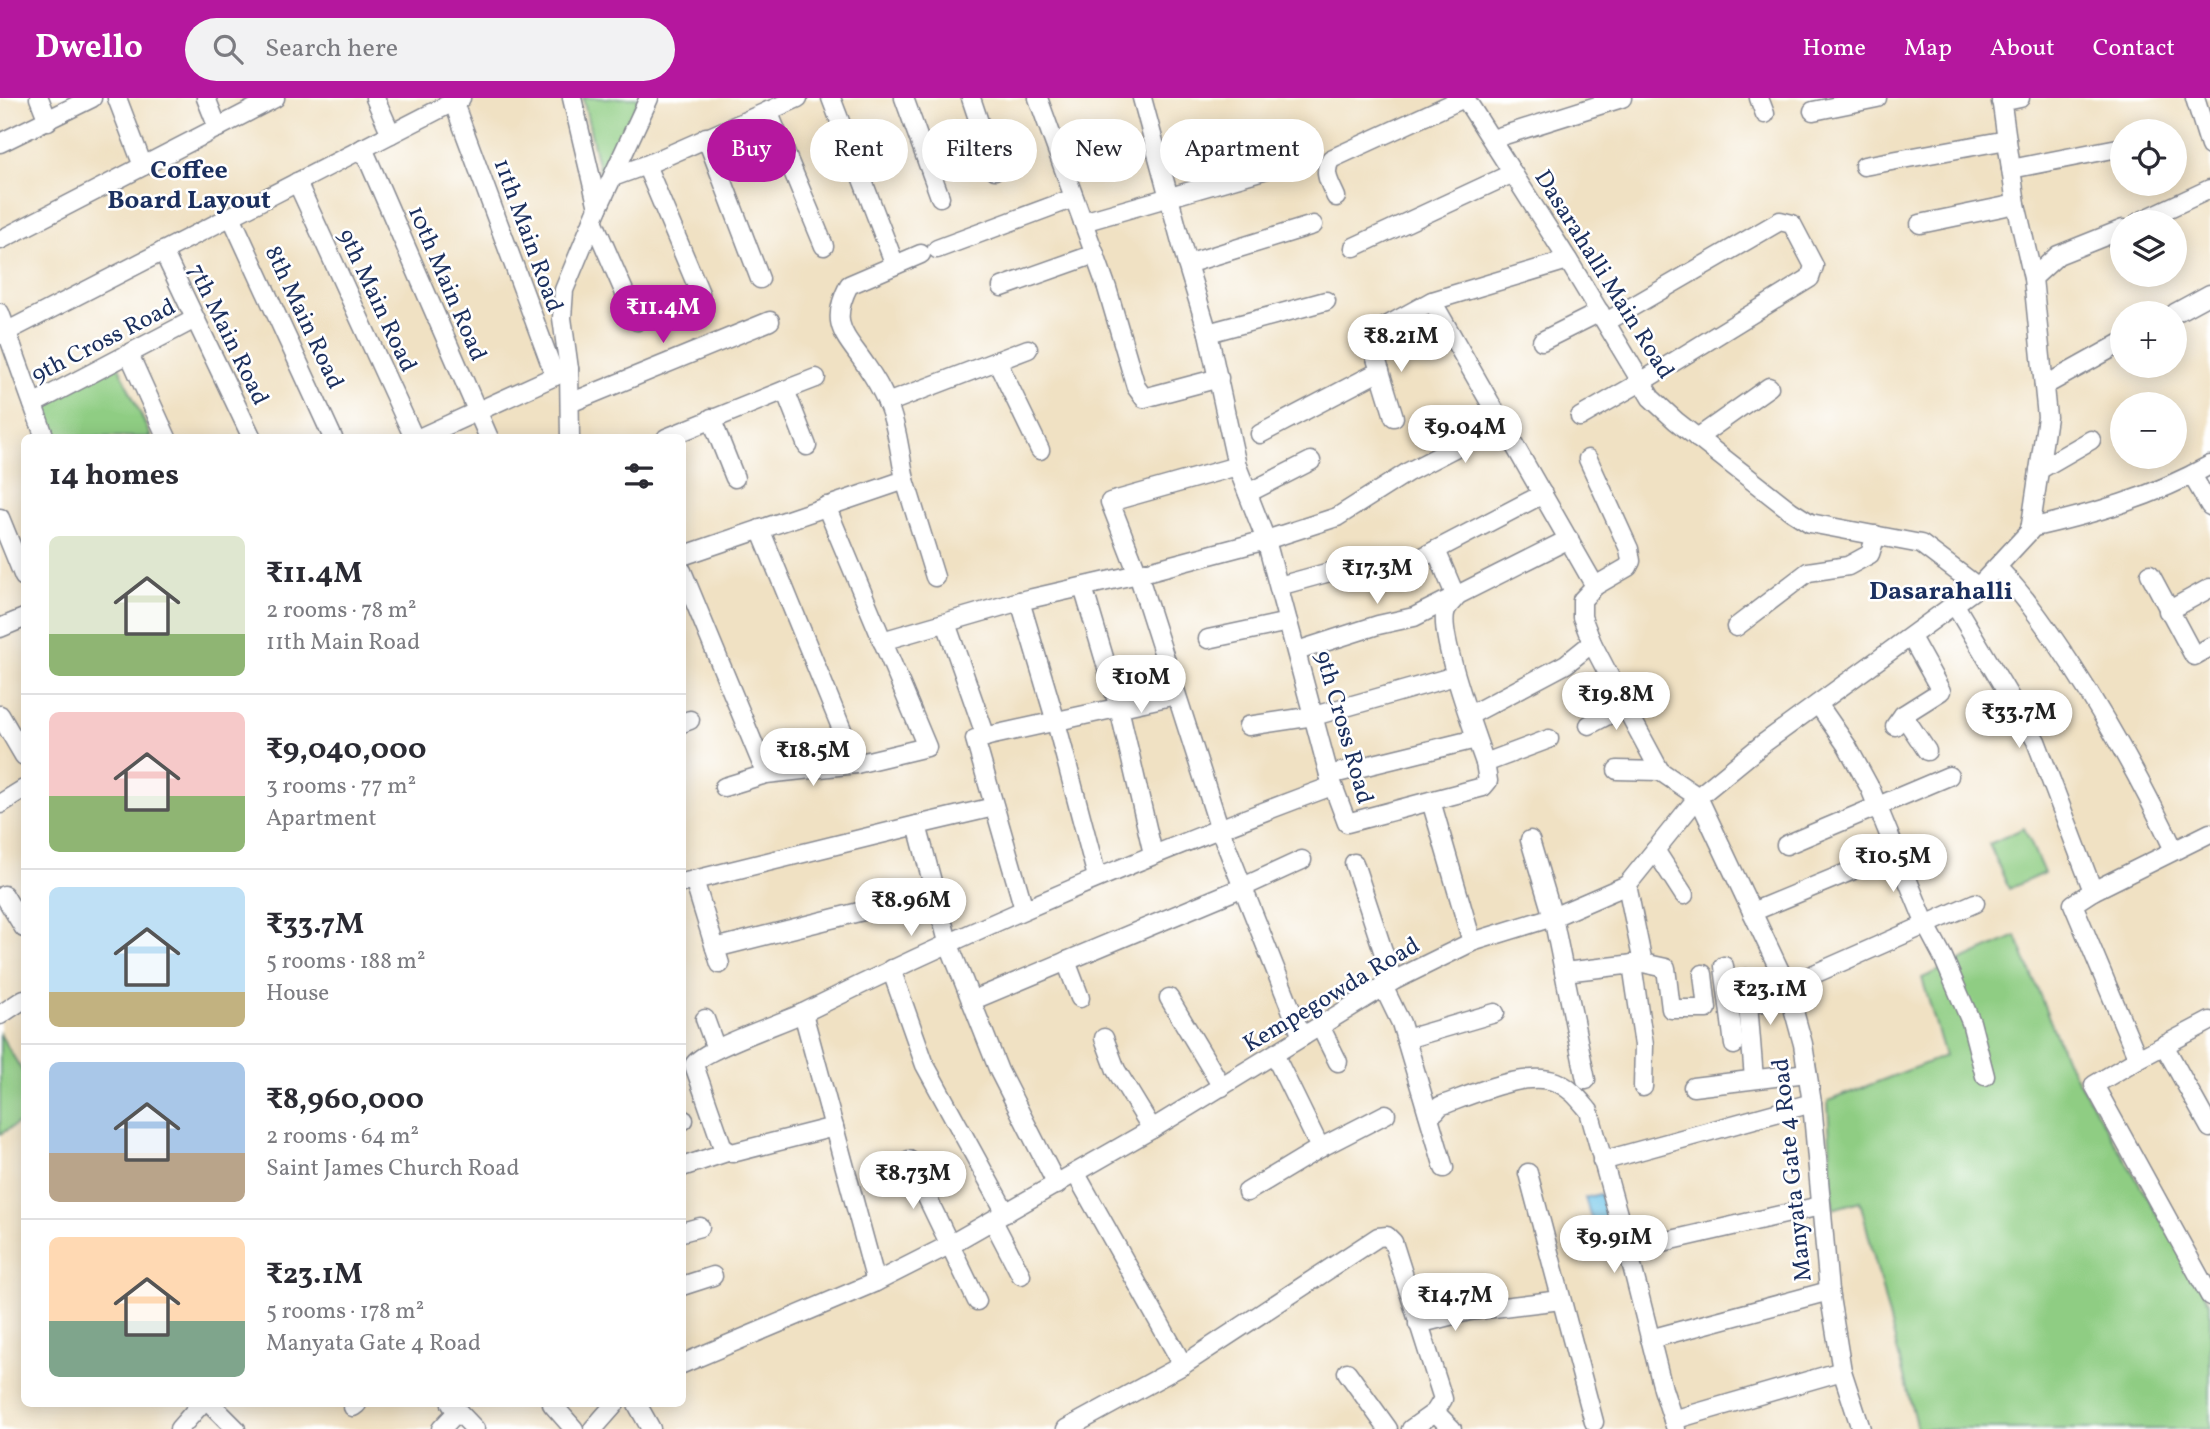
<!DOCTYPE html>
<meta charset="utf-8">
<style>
:root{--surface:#fff;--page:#f2f2f3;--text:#2b2b33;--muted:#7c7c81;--line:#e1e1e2;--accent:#b5179e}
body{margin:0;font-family:Vollkorn,serif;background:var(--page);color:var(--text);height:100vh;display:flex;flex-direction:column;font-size:26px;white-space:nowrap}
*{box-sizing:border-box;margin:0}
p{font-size:23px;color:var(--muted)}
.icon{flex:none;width:38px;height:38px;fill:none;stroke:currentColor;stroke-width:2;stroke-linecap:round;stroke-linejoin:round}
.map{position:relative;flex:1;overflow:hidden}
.details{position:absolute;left:21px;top:336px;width:665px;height:973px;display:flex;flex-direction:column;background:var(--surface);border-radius:10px;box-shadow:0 4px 18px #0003}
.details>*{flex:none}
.guide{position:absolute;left:707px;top:21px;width:665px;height:63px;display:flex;gap:14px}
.fabs{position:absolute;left:2110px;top:21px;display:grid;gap:14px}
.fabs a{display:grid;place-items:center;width:77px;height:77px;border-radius:50%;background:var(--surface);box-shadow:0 4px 18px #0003;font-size:35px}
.price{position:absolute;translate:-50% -60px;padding:0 16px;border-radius:24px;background:#fff;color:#222;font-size:23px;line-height:46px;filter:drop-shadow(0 2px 4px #0008)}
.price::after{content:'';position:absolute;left:50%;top:42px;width:21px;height:16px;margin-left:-10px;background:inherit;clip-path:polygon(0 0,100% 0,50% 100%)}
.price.on{background:var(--accent);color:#fff}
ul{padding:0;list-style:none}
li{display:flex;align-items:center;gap:21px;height:175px;padding:0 28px}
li+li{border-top:2px solid var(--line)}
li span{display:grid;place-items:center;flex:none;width:196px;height:140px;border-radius:10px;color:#555}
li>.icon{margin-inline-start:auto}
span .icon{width:84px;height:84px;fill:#fffc;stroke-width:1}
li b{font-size:30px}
h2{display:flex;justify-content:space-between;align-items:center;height:84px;padding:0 28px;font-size:30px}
.chip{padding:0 24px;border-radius:32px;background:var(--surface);box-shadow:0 4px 18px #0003;font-size:24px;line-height:63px}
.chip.on{background:var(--accent);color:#fff}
header{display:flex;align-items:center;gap:42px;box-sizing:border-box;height:98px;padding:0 35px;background:var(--accent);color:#fff}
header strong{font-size:33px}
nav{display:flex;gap:38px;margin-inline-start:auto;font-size:24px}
.search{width:490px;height:63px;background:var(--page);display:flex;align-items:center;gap:18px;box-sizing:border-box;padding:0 24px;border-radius:38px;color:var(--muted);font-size:26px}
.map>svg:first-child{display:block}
</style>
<header>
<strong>Dwello</strong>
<div class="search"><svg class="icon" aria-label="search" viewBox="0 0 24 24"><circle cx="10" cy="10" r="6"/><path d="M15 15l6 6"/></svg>Search here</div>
<nav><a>Home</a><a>Map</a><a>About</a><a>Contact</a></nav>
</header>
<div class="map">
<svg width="2210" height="1331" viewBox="0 0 2210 1331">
<rect width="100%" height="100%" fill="#fff"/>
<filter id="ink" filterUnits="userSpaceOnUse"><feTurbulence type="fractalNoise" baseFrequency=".0143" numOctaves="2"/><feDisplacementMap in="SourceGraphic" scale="14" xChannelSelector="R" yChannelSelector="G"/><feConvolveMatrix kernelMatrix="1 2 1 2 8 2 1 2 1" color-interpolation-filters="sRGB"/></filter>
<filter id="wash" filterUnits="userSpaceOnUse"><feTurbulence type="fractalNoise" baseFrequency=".00686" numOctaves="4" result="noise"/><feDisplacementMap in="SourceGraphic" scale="28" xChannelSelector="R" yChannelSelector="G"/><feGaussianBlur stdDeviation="1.57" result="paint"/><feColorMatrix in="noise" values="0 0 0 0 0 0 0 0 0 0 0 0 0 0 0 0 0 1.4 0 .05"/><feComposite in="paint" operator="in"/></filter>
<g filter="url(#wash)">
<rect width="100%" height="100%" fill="#f0e1c3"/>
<g fill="#8fcd83" stroke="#557e70" stroke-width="2">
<polygon points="583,0 640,0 601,80"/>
<polygon points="118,267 151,339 52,339 40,307"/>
<polygon points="2024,730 2044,775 2009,791 1989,746"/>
<polygon points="2016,838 2066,962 2210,1205 2210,1331 1917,1331 1860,1103 1833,1111 1828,1003 1945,958 1922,880"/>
<polygon points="0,936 24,976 24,1022 0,1036"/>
</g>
<polygon fill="#6bc3e8" stroke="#4379a3" stroke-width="2" points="1600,1096 1613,1140 1599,1145 1585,1100"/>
</g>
<g filter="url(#ink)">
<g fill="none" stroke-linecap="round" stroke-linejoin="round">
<g stroke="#868890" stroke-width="21">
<g id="minor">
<polyline points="39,0 48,23"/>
<polyline points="117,0 143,68"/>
<polyline points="206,0 218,30"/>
<polyline points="375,0 391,36"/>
<polyline points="452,0 555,278 569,271"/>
<polyline points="572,0 598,110"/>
<polyline points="831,0 895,167"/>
<polyline points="904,0 940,99"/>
<polyline points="971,0 995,72"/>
<polyline points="1038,0 1107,190 1136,289 1144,300 1219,280"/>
<polyline points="1142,0 1187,166 1208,235 1237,368 1266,442 1329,677 1347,725 1483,689 1488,683 1485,665 1549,641"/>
<polyline points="1465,0 1568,162 1651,300 1676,323 1791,413 1810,425 1921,446 1978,489"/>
<polyline points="1759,0 1765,16"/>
<polyline points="2001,0 2016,106 2033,180"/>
<polyline points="2195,0 2210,48"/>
<polyline points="2001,4 2020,0"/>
<polyline points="768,13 824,148"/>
<polyline points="1813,13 1877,0"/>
<polyline points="706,39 760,181"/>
<polyline points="1492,41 1622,0"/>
<polyline points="0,45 92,0"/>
<polyline points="363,50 489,340"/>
<polyline points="646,67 700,195"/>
<polyline points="1864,68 2007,42"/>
<polyline points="2011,71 2123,49"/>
<polyline points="613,79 646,67 798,0"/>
<polyline points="297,84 414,340"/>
<path d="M1336,99C1330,85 1322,75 1331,61L1464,0"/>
<polyline points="231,118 333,340"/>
<polyline points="593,122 637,223"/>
<polyline points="1083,124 1288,65"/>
<polyline points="2139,124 2210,91"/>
<polyline points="1920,126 2016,106"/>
<polyline points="0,142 275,0"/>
<polyline points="1354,149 1513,75"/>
<polyline points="937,151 1074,100"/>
<polyline points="163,153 252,340"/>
<polyline points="1568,162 1432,203 1595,488 1582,502 1582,519 1592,545 1625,608 1660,673 1698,699 1787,888 1803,946 1812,1005 1829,1193 1842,1273 1861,1331"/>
<polyline points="1187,166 1313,127"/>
<polyline points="1002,189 1095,156"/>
<polyline points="0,215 45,340"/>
<polyline points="2175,215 2210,196"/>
<polyline points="1208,235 1326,203"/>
<polyline points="0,237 461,0"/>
<polyline points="1542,243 1600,214"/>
<polyline points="129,256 167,340"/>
<polyline points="997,263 1040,352"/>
<polyline points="2044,288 2123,244"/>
<polyline points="785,292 816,280"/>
<polyline points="570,305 770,223"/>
<polyline points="887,305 1028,251"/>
<polyline points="33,306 195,221"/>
<polyline points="1394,319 1371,244 1372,236 1432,203"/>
<polyline points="1580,319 1641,284 1810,180 1814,168 1792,126 1780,123 1606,224"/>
<polyline points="711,320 735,380"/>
<polyline points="1260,336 1380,273"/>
<polyline points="419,340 555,278"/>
<polyline points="570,340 569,271 562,220 564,192 598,110 649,0"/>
<polyline points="666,340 785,292 807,348"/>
<polyline points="1697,340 1769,289"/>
<polyline points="1588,361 1629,451 1631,463 1628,469 1595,488"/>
<polyline points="1237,368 1110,404 1138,476 1219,729 1302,939"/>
<polyline points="2039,372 2091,342"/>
<polyline points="2192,377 2210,408"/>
<polyline points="905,382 935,479"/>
<polyline points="1248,395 1311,363"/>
<polyline points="0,420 24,479"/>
<path d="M2030,430C2093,416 2153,399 2210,367"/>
<polyline points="760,431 856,666"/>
<path d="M1436,452L1456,499C1454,502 1448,507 1446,512C1437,535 1476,639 1485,665"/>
<path d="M682,458L905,382C900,356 897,326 886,302C881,291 874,279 867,269C846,237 828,228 849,187L921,156"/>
<path d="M1997,469C2026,499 2049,533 2072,568C2110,627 2144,688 2174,752"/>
<polyline points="682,473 766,676"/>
<polyline points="1390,476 1543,396"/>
<polyline points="2150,476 2194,558 2210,549"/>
<polyline points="1279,488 1366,464"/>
<polyline points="1083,489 1119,610 1153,756"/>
<polyline points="1020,503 1056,624 1097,779"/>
<polyline points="1955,507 2036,643 2093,793"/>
<polyline points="2168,513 2210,490"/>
<polyline points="946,525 986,639"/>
<polyline points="1736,529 1808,474 1848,468 1870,456 1876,437"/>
<polyline points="0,530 24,520"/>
<polyline points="1208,541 1288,524"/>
<polyline points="882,543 1020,503 1138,476 1266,442 1337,419 1408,374 1503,325"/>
<polyline points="1297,553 1378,527 1414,519 1569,441"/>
<polyline points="1818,606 1847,648 1870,690 1926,827 1943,859 1971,924 1985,978"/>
<polyline points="0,617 24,658"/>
<polyline points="1470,617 1566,566 1592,545"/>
<polyline points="1903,617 1927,653"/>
<polyline points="682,625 690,622"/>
<polyline points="1589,627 1625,608"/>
<polyline points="1248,628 1314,618 1455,578"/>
<polyline points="1895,628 1903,617 1941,593 1911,539"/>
<polyline points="1617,672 1660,673"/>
<polyline points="1329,677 1476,641"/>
<polyline points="724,689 766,676 856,666 927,649 826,408"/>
<polyline points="1431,703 1472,844"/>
<polyline points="0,706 24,691"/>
<polyline points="994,709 917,727 948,844 999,973 1057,1087"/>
<polyline points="2210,735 2093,793 2073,806 2138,961 2210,923"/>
<polyline points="1530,742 1553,819 1586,982"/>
<polyline points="1786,747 1949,678"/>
<polyline points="1655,752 1684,797"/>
<polyline points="1354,765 1393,883"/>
<polyline points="694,782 720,866"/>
<polyline points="682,785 917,727"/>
<polyline points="1627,787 1643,865"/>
<polyline points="4,797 24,830"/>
<polyline points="1024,811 975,641 1176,597"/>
<polyline points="1752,814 1897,754"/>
<polyline points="715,850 875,810"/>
<polyline points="1066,863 1080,900"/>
<polyline points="1632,866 1644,947 1643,989"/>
<polyline points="1724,868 1734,947"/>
<polyline points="891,871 925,967 1006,1115"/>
<polyline points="1564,874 1643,865 1666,870 1671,911 1707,911 1703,876"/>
<polyline points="1746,880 1754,981"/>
<polyline points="1383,888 1401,925 1444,1070"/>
<polyline points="1787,888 1975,805"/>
<polyline points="1169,900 1222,989"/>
<polyline points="971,903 1241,790 1302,762"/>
<polyline points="1738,907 1790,901"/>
<polyline points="803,915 876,1184"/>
<polyline points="0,917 24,901"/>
<polyline points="705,921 716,951"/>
<polyline points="1320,928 1338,964"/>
<polyline points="1104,940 1116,972 1152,1031"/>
<polyline points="1406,941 1495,915"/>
<polyline points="2164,947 2210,1030"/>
<polyline points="2138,961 2094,987 2210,1198"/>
<polyline points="1693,989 1807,975"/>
<path d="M1428,1015L1436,1013L1440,1008C1471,997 1525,972 1556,984C1571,990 1579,1001 1589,1013L1628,1152L1663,1291L1676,1331"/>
<polyline points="682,1022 684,1022"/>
<path d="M834,1029L732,1055L723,1050L694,967C702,951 786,924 807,913C978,828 1153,754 1332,688"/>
<polyline points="1320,1050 1386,1016"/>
<polyline points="909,1062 977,1203"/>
<polyline points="1602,1063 1812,1005"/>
<polyline points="682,1069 727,1054"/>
<polyline points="1528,1075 1594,1324"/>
<polyline points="1076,1076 1183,1267"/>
<polyline points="1247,1094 1320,1050 1275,958"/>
<polyline points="993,1123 1021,1177"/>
<polyline points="682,1134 700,1129"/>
<polyline points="1628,1152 1820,1108"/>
<polyline points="682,1188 713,1178"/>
<polyline points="1418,1226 1469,1213 1561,1202"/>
<polyline points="1650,1241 1829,1193"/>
<polyline points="682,1266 876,1184 951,1146 1152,1031 1393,883 1472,844 1553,819 1627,787 1698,699 1764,645 1978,489 2030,433 2047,319 2033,180 2058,157 2123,131"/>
<polyline points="1347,1274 1388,1331"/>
<polyline points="211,1306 236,1331"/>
<polyline points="451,1306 475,1331"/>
<polyline points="552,1306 574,1331"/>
<polyline points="637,1306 651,1331"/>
<polyline points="353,1309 357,1306"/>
<polyline points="1435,1314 1452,1331"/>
<polyline points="1673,1322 1842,1273"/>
<polyline points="179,1331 201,1306"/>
<polyline points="441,1331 458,1313"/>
<polyline points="593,1331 615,1306"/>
<polyline points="1066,1331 1183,1267 1378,1139 1387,1138 1393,1144 1443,1301 1435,1314 1411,1331"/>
</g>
</g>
<use href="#minor" stroke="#fff" stroke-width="18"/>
</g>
</g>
<g text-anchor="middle" stroke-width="5" stroke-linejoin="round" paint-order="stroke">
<g font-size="24" fill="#1b2f5e" stroke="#fff">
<text transform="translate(529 137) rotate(70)" y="8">11th Main Road</text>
<text transform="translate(1605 176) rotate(58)" y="8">Dasarahalli Main Road</text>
<text transform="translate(448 185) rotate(67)" y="8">10th Main Road</text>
<text transform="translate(378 202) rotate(65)" y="8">9th Main Road</text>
<text transform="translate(305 219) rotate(65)" y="8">8th Main Road</text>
<text transform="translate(229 236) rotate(64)" y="8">7th Main Road</text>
<text transform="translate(103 242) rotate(-27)" y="8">9th Cross Road</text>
<text transform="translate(1345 629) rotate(74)" y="8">9th Cross Road</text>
<text transform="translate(1331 896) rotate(-31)" y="8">Kempegowda Road</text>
<text transform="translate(1791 1072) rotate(-96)" y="8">Manyata Gate 4 Road</text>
</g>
<g font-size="26" font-weight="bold" fill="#1b2f5e" stroke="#fff">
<text x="189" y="80">Coffee<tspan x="189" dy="30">Board Layout</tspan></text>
<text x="1941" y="501">Dasarahalli</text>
</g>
</g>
</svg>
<div class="fabs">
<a><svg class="icon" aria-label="locate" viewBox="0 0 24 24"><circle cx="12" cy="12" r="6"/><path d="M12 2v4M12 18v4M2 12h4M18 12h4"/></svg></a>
<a><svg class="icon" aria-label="layers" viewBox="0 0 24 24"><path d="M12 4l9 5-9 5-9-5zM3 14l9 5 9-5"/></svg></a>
<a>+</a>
<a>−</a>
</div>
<b class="price on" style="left:663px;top:247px">₹11.4M</b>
<b class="price" style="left:1401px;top:276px">₹8.21M</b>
<b class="price" style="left:1465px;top:367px">₹9.04M</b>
<b class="price" style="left:1377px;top:508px">₹17.3M</b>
<b class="price" style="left:1141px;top:617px">₹10M</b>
<b class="price" style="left:1616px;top:634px">₹19.8M</b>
<b class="price" style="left:2019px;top:652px">₹33.7M</b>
<b class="price" style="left:813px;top:690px">₹18.5M</b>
<b class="price" style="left:1893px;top:796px">₹10.5M</b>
<b class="price" style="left:911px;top:840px">₹8.96M</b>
<b class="price" style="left:1770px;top:929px">₹23.1M</b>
<b class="price" style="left:913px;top:1113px">₹8.73M</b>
<b class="price" style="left:1614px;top:1177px">₹9.91M</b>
<b class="price" style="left:1455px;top:1235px">₹14.7M</b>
<div class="guide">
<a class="chip on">Buy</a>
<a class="chip">Rent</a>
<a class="chip">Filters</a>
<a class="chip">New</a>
<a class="chip">Apartment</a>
</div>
<section class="details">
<h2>14 homes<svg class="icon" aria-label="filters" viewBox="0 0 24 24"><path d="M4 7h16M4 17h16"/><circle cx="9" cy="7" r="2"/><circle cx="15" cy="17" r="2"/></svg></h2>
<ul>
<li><span style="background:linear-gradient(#dfe7d0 70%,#8fb573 0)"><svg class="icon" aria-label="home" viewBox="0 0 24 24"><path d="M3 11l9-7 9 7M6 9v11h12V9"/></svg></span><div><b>₹11.4M</b><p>2 rooms · 78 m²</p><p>11th Main Road</p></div></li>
<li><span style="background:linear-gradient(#f6c9c9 60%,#8fb573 0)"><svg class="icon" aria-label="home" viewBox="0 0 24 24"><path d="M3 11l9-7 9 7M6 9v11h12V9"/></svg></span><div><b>₹9,040,000</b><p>3 rooms · 77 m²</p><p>Apartment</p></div></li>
<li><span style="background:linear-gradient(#bfe0f5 75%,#c2b280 0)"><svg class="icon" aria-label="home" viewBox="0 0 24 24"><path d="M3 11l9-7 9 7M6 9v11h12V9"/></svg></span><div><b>₹33.7M</b><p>5 rooms · 188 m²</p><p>House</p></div></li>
<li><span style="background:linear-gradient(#a9c7e8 65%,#b9a48a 0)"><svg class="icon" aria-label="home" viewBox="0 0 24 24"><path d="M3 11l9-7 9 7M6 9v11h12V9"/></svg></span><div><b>₹8,960,000</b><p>2 rooms · 64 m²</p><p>Saint James Church Road</p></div></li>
<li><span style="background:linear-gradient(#ffd9b3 60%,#7fa58c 0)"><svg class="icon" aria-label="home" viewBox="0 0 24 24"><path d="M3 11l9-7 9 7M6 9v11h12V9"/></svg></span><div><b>₹23.1M</b><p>5 rooms · 178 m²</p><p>Manyata Gate 4 Road</p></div></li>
</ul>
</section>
</div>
